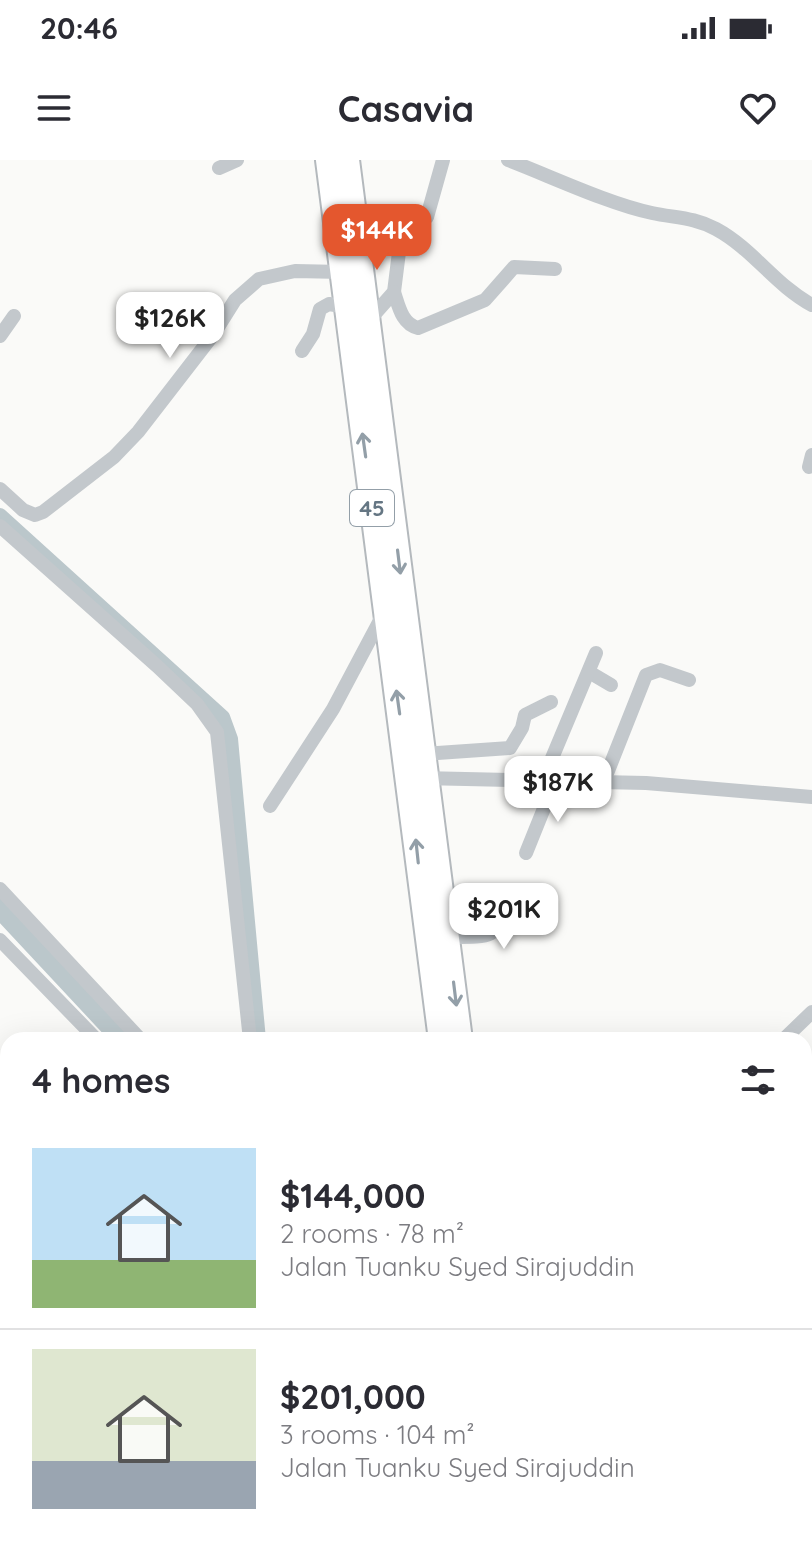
<!DOCTYPE html>
<meta charset="utf-8">
<style>
:root{--surface:#fff;--page:#f7f7f7;--text:#2b2b33;--muted:#7c7c81;--line:#e1e1e2;--accent:#e4572e}
body{margin:0;font-family:Quicksand,sans-serif;background:var(--page);color:var(--text);height:100vh;display:flex;flex-direction:column;font-size:30px;white-space:nowrap}
*{box-sizing:border-box;margin:0}
p{font-size:26px;color:var(--muted)}
.icon{flex:none;width:44px;height:44px;fill:none;stroke:currentColor;stroke-width:2;stroke-linecap:round;stroke-linejoin:round}
.map{position:relative;flex:1;overflow:hidden}
.drawer{position:absolute;left:0px;top:872px;width:812px;height:514px;display:flex;flex-direction:column;background:var(--surface);border-radius:24px 24px 0 0;box-shadow:0 8px 32px #0002}
.drawer>*{flex:none}
.price{position:absolute;translate:-50% -68px;padding:0 18px;border-radius:16px;background:#fff;color:#222;font-size:26px;line-height:52px;filter:drop-shadow(0 2px 4px #0008)}
.price::after{content:'';position:absolute;left:50%;top:48px;width:24px;height:18px;margin-left:-12px;background:inherit;clip-path:polygon(0 0,100% 0,50% 100%)}
.price.selected{background:var(--accent);color:#fff}
ul{padding:0;list-style:none}
li{display:flex;align-items:center;gap:24px;height:200px;padding:0 32px}
li+li{border-top:2px solid var(--line)}
li span{display:grid;place-items:center;flex:none;width:224px;height:160px;border-radius:0px;color:#555}
li>.icon{margin-inline-start:auto}
span .icon{width:96px;height:96px;fill:#fffc;stroke-width:1}
li b{font-size:34px}
h2{display:flex;justify-content:space-between;align-items:center;height:96px;padding:0 32px;font-size:34px}
.status{display:flex;justify-content:space-between;align-items:center;height:56px;padding:0 40px;background:var(--surface);direction:ltr}
.status svg{height:22px;fill:currentColor}
header{display:flex;justify-content:space-between;align-items:center;height:104px;padding:0 32px;background:var(--surface);font-size:36px;font-weight:700}
.map>svg:first-child{display:block}
</style>
<div class="status"><b>20:46</b><svg viewBox="0 0 49 12"><path d="M0 12V9h3v3zM5 12V6h3v6zM10 12V3h3v9zM15 12V0h3v12zM26 1h20v11H26zM47 4h2v5h-2z"/></svg></div>
<header><svg class="icon" aria-label="menu" viewBox="0 0 24 24"><path d="M4 6h16M4 12h16M4 18h16"/></svg>Casavia<svg class="icon" aria-label="heart" viewBox="0 0 24 24"><path d="M12 20l-8-8c-3-5 5-10 8-4 3-6 11-1 8 4z"/></svg></header>
<div class="map">
<svg width="812" height="1385" viewBox="0 0 812 1385">
<rect width="100%" height="100%" fill="#fafaf8"/>
<g fill="none" stroke-linecap="round" stroke-linejoin="round">
<g stroke="#bbc7cb" stroke-width="14">
<polyline points="0,355 223,557 231,579 259,880"/>
<polyline points="217,1385 225,1378"/>
</g>
<g stroke="#bbc7cb" stroke-width="22">
<polyline points="0,747 124,880"/>
<polyline points="804,1032 812,1034"/>
</g>
<g stroke="#b4b9bd" stroke-width="26">
<g id="highway">
<polyline points="327,0 440,880"/>
<polyline points="348,0 461,880"/>
<polyline points="479,1378 480,1385"/>
<polyline points="526,1378 527,1385"/>
<polyline points="555,1378 556,1385"/>
<polyline points="585,1378 586,1385"/>
</g>
</g>
<g stroke="#c3c8cc" stroke-width="14">
<path d="M508,0C550,16 609,44 652,53C675,58 694,57 716,69C753,89 775,125 812,145"/>
<polyline points="219,8 237,0"/>
<polyline points="402,68 427,57 443,0"/>
<polyline points="350,76 402,68 394,132 371,158"/>
<path d="M394,132C399,147 402,164 418,168L485,140L514,107L555,109"/>
<polyline points="0,176 14,156"/>
<polyline points="302,191 313,174 320,149 329,144 347,147"/>
<polyline points="809,307 812,295"/>
<polyline points="0,329 23,350 35,355 43,352 114,297 138,272 213,175 235,140 259,119 295,111 342,112"/>
<polyline points="0,366 157,506 197,544 217,572 250,880"/>
<polyline points="589,512 611,525"/>
<polyline points="423,594 510,588 522,568 525,555 551,542"/>
<polyline points="421,618 646,623 812,637"/>
<polyline points="604,621 646,515 660,510 689,520"/>
<polyline points="542,622 596,493"/>
<polyline points="270,646 333,549 385,451"/>
<polyline points="526,693 555,621"/>
<polyline points="0,729 141,880"/>
<path d="M448,777C500,777 493,778 517,733"/>
<polyline points="0,780 97,880"/>
<polyline points="783,880 812,852"/>
<polyline points="231,1385 239,1378"/>
</g>
<use href="#highway" stroke="#fff" stroke-width="22"/>
</g>
<defs><path id="oneway-shaft" d="M-6 0H5M1.5-3L5.5 0L1.5 3" fill="none" stroke-width="1.6" stroke-linecap="round" stroke-linejoin="round" transform="scale(2)"/></defs>
<g stroke="#939fa8">
<use href="#oneway-shaft" transform="translate(364 285) rotate(-98)"/>
<use href="#oneway-shaft" transform="translate(399 402) rotate(83)"/>
<use href="#oneway-shaft" transform="translate(398 542) rotate(-98)"/>
<use href="#oneway-shaft" transform="translate(417 691) rotate(-96)"/>
<use href="#oneway-shaft" transform="translate(455 834) rotate(83)"/>
</g>
<g text-anchor="middle" stroke-width="8" stroke-linejoin="round" paint-order="stroke">
<rect fill="#fff" stroke="#939fa8" stroke-width="2" x="350" y="330" width="44" height="36" rx="6"/>
<g font-size="22" font-weight="bold" fill="#657683">
<text x="372" y="356">45</text>
</g>
</g>
</svg>
<b class="price selected" style="left:377px;top:112px">$144K</b>
<b class="price" style="left:170px;top:200px">$126K</b>
<b class="price" style="left:558px;top:664px">$187K</b>
<b class="price" style="left:504px;top:791px">$201K</b>
<section class="drawer">
<h2>4 homes<svg class="icon" aria-label="filters" viewBox="0 0 24 24"><path d="M4 7h16M4 17h16"/><circle cx="9" cy="7" r="2"/><circle cx="15" cy="17" r="2"/></svg></h2>
<ul>
<li><span style="background:linear-gradient(#bfe0f5 70%,#8fb573 0)"><svg class="icon" aria-label="home" viewBox="0 0 24 24"><path d="M3 11l9-7 9 7M6 9v11h12V9"/></svg></span><div><b>$144,000</b><p>2 rooms · 78 m²</p><p>Jalan Tuanku Syed Sirajuddin</p></div></li>
<li><span style="background:linear-gradient(#dfe7d0 70%,#9aa5b1 0)"><svg class="icon" aria-label="home" viewBox="0 0 24 24"><path d="M3 11l9-7 9 7M6 9v11h12V9"/></svg></span><div><b>$201,000</b><p>3 rooms · 104 m²</p><p>Jalan Tuanku Syed Sirajuddin</p></div></li>
</ul>
</section>
</div>
